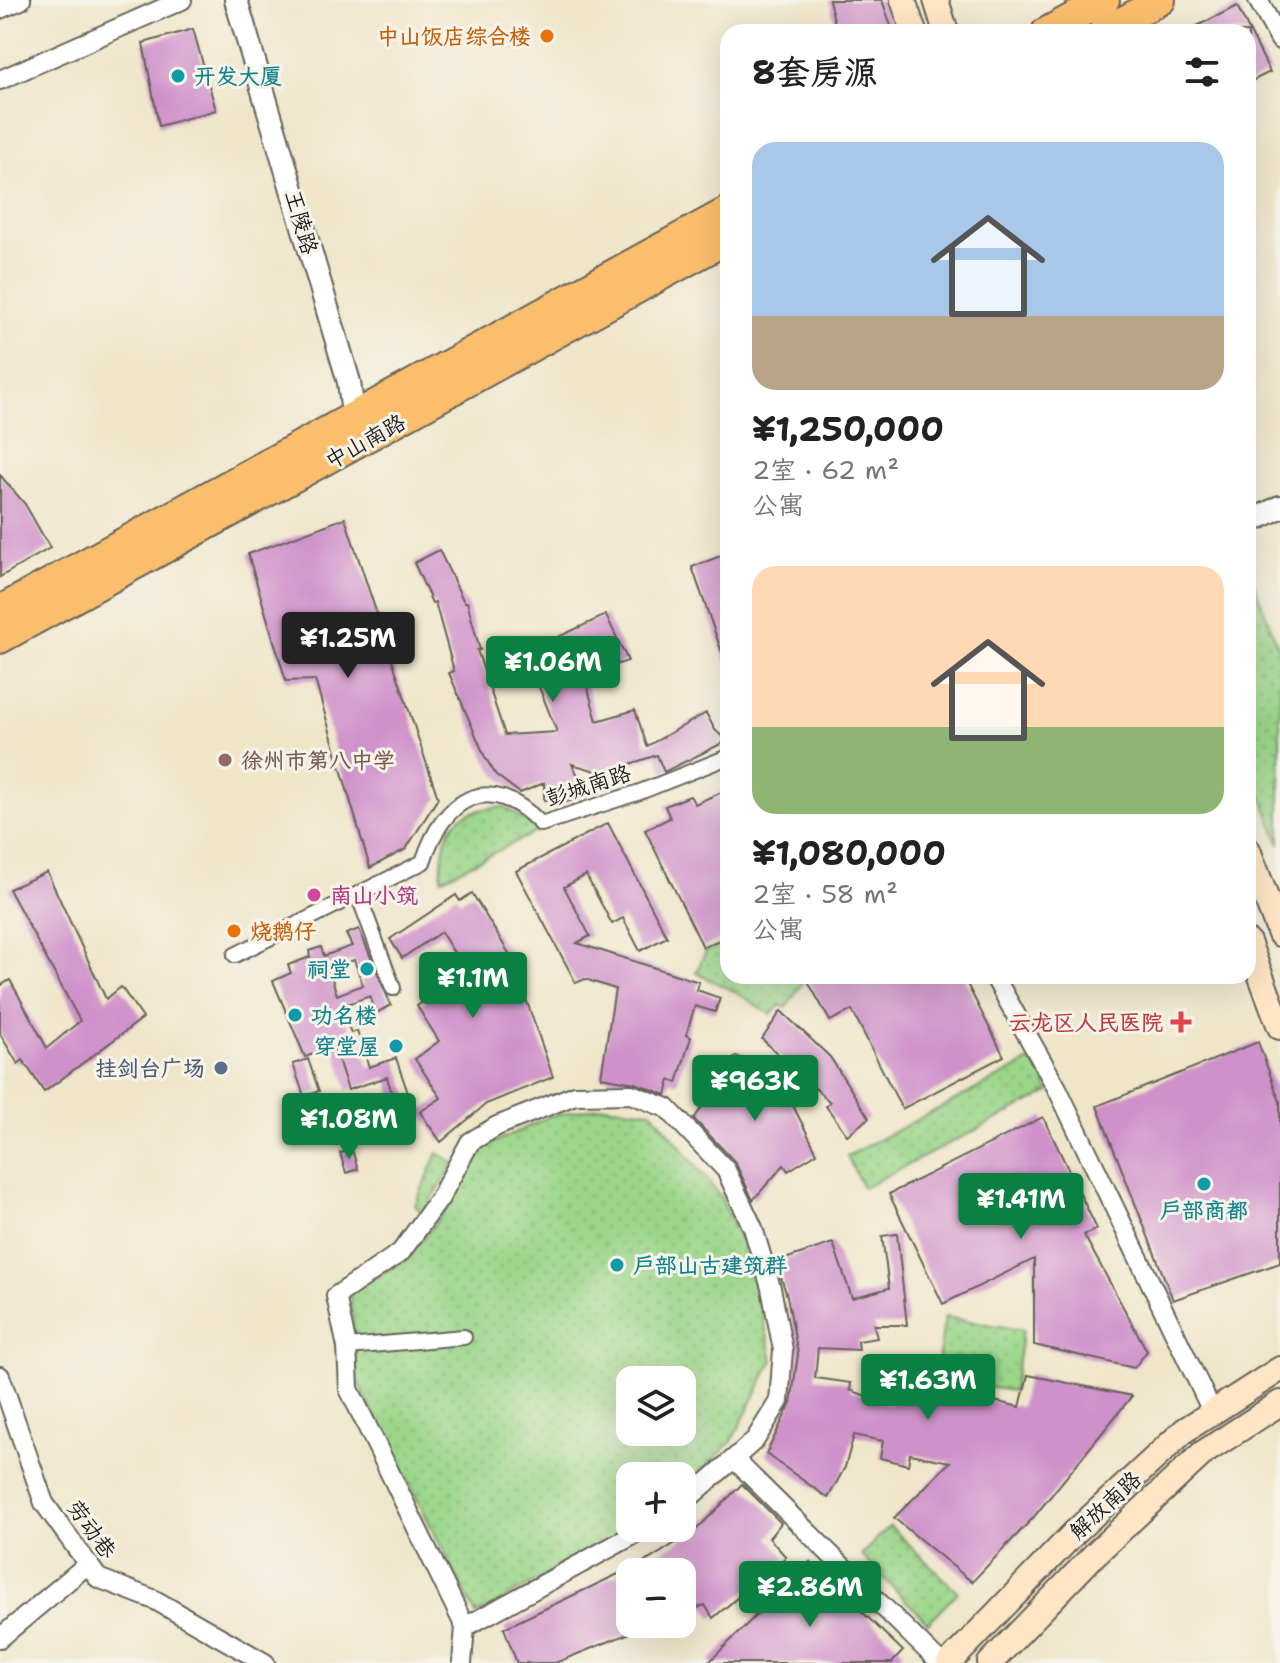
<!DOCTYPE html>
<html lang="zh">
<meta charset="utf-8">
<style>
:root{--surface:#fff;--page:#f2f2f2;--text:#222;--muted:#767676;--accent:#0b8043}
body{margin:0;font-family:"Shantell Sans","LXGW WenKai TC",sans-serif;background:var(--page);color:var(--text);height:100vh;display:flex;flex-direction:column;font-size:30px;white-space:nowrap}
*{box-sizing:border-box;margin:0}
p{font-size:26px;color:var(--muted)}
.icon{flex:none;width:44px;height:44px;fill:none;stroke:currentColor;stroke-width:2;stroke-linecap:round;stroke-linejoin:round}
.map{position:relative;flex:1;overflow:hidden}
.panel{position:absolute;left:720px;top:24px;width:536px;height:960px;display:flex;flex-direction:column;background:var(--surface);border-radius:24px;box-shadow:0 8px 32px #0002}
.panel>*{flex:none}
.tools{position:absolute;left:616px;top:1366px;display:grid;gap:16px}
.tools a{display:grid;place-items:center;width:80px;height:80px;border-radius:16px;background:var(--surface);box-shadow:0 8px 32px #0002;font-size:40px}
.price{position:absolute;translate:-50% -68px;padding:0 18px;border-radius:8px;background:var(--accent);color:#fff;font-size:26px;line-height:52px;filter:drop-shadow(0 2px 4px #0008)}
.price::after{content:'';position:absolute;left:50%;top:48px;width:24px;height:18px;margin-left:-12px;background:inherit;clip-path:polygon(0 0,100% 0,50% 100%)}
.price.current{background:#222;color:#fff}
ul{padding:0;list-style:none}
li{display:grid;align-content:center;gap:16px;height:424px;padding:0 32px}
li span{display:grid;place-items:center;height:248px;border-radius:24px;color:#555}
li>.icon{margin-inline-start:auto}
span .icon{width:144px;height:144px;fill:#fffc;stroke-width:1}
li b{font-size:34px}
h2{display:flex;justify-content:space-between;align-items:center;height:96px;padding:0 32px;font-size:34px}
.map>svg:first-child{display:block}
</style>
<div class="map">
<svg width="1280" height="1663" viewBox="0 0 1280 1663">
<defs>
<pattern id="green-dots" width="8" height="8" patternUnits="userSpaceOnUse" patternTransform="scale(2)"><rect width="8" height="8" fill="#9ad588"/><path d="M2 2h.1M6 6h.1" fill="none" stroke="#84b675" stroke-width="1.8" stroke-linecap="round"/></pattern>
</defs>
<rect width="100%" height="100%" fill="#f7f3e8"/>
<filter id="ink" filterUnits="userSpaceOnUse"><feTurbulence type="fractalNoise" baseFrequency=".0125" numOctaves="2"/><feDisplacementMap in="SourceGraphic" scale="16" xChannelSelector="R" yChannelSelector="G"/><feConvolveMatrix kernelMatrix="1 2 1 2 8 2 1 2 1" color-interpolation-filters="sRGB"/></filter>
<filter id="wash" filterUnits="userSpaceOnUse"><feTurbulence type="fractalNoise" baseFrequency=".006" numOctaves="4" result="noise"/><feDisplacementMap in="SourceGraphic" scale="32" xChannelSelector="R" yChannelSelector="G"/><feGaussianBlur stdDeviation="1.8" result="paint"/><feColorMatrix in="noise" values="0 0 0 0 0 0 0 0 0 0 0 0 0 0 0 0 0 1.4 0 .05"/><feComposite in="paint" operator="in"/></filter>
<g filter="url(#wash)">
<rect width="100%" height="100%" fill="#efe6ca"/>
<g fill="url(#green-dots)" stroke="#5b7852" stroke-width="2" fill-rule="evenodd">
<polygon points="1249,570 1280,652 1280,845 1248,758"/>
<path d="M506,807L538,831L441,879C443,827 451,809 506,807Z"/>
<polygon points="728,942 728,976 797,976 802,984 786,1008 780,1005 771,1015 736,992 696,973 706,951"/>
<polygon points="1034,1059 1050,1092 863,1188 847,1156"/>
<path d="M603,1106L652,1111L721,1197L751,1267L773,1360L731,1443L682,1489V1476H630V1528L476,1615L357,1381L350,1291L406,1260L454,1199L472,1153L550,1116ZM630,1380H682V1432H630Z"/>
<polygon points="438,1153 454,1163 423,1214 415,1205"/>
<polygon points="945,1317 1023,1330 1013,1391 935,1379"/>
<polygon points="890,1526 958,1592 928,1623 861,1555"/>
</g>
<g id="blocks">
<g fill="#cf91ca" fill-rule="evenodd">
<polygon points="829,0 882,0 893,32 837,32"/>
<polygon points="1237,6 1270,72 1248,83 1248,32 1185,32"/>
<polygon points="193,29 216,110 159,126 143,43"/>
<polygon points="0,475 25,504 50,548 0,577"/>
<polygon points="345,518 438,798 406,849 370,868 315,680 286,681 248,554"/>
<polygon points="439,550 464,602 467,602 480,650 477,650 505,735 557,732 525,652 606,615 628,661 584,675 597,721 635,710 647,746 706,713 715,730 727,741 664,772 657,755 603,773 572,764 588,795 566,802 544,800 544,783 520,793 496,775 485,757 449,673 454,671 435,602 432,603 414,563"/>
<polygon points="728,553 728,664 726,664 692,567"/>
<polygon points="728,789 728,937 703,947 645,830 670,818 665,806 690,796 695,804"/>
<polygon points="608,823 667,937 640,951 623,918 612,924 586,875 564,887 590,936 577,943 699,982 697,990 720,998 715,1012 695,1006 686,1035 691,1037 677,1083 670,1080 666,1095 635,1083 601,1077 615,989 585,979 576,983 516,871"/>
<polygon points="47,872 106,999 121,987 143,1018 44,1092 23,1060 18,1064 0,1034 0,986 10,980 47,1048 80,1021 9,889"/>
<polygon points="472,893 513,960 499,969 520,1001 526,999 553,1077 486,1104 441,1142 420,1112 441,1098 415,1059 439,1041 417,1006 466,972 441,932 402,958 390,939 456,895 460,901"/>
<path d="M359,929L391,1005L376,1013L370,996L341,1006L351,1033L357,1031L369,1067L396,1058L411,1102L396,1107L387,1077L348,1090L334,1047L305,1057L273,981L291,973L288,965L310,957L309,951L321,947L324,956L352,946L346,934ZM354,960L363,985L337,995L329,969Z"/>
<polygon points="805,976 963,976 1004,1056 902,1109 852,1010 830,1021"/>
<polygon points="781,1011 830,1057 869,1118 847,1135 826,1106 830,1102 762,1039"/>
<polygon points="1258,1042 1280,1102 1280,1263 1173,1300 1097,1106"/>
<polygon points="736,1056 777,1074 817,1153 788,1171 784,1165 753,1200 735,1162 694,1119 713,1091 709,1087"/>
<polygon points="308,1059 319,1091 304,1096 293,1064"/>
<polygon points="1043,1117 1097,1229 1084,1235 1147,1351 1134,1368 1034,1345 1034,1259 943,1304 889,1194"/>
<polygon points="352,1150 358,1169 346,1173 340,1153"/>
<polygon points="897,1234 907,1325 874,1325 877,1338 858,1341 859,1350 818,1348 815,1378 851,1383 850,1390 891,1405 898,1367 926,1377 925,1385 1020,1407 1028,1375 1132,1396 1033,1518 972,1582 894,1518 950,1462 910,1454 908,1465 880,1458 883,1441 854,1435 845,1467 828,1498 766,1454 791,1403 798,1354 787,1296 776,1262 833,1243 852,1298 889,1288 882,1236"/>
<polygon points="742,1484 781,1523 769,1538 786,1557 713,1618 705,1605 682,1614 682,1572 630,1572 630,1633 555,1663 517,1663 504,1628 650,1559 696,1530"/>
<polygon points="810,1562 903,1651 892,1663 708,1663"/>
</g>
</g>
</g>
<g filter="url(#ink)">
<use href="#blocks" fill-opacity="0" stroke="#666359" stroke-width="2"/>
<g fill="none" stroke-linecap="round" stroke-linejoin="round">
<g stroke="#666359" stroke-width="18">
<g id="pedestrian">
<polyline points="358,894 393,988"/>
<path d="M235,955L423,862C443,799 488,769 541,824L640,792L728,757"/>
<polyline points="347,1347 464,1337"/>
</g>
</g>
<g stroke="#666359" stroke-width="22">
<g id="minor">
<polyline points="1258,0 1280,40"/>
<polyline points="0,9 21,0"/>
<polyline points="0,80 182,0"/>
<polyline points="994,976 1057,1088 1212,1411"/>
<polyline points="0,1376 44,1503 98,1578 155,1600 265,1663"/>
<polyline points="734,1459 940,1663"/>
<polyline points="465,1627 646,1528"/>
<polyline points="0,1638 89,1563"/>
<polyline points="462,1663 465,1627 349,1389 347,1347 336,1296 401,1252 440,1198 470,1142 497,1126 575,1095 631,1094 667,1108 726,1170 753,1228 771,1288 783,1350 779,1401 755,1440 682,1504"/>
</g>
</g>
<g stroke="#666359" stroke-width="26">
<g id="tertiary">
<polyline points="236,0 349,382 355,430"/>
<polyline points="1248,523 1280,507"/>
</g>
</g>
<g stroke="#666359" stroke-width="28">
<g id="secondary">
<polyline points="903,0 914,32"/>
<polyline points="936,0 946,32"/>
<polyline points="1248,850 1280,934"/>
<polyline points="1248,942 1280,1027"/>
<polyline points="949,1663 1074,1533 1185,1430 1280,1369"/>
<polyline points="990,1663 1095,1554 1203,1453 1280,1403"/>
</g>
</g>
<g stroke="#666359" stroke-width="32">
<g id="primary">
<polyline points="1046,32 1105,0"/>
<polyline points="1103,32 1161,0"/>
<polyline points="0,610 728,211"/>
<polyline points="0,639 728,239"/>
</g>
</g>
<use href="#pedestrian" stroke="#fff" stroke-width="14"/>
<use href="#minor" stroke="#fff" stroke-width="18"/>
<use href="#tertiary" stroke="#fff" stroke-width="22"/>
<use href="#secondary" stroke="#fde5c5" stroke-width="24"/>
<use href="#primary" stroke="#fabe6d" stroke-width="28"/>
</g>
</g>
<g fill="#e8710a" stroke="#f7f3e8" stroke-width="3">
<circle cx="547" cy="36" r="8"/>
<circle cx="234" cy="931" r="8"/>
</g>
<g fill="#0f9aa8" stroke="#f7f3e8" stroke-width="3">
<circle cx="178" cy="76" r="8"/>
<circle cx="367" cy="969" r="8"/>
<circle cx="295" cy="1015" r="8"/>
<circle cx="396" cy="1046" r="8"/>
<circle cx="1204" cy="1184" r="8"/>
<circle cx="617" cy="1265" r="8"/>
</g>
<circle fill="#8d6e63" stroke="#f7f3e8" stroke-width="3" cx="225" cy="760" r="8"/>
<circle fill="#d1479c" stroke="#f7f3e8" stroke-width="3" cx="314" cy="895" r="8"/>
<path fill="#e0444e" stroke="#f7f3e8" stroke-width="3" d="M1177 1010h8v8h8v8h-8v8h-8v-8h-8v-8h8z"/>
<circle fill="#5c6f8a" stroke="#f7f3e8" stroke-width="3" cx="221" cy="1068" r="8"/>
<g text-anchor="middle" stroke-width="6" stroke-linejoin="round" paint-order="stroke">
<g font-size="22" font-weight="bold" fill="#c56008" stroke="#f7f3e8" text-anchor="end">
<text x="531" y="44">中山饭店综合楼</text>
<text x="250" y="939" text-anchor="start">烧鹅仔</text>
</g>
<g font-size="22" font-weight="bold" fill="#0d838f" stroke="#f7f3e8" text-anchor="start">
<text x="194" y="84">开发大厦</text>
<text x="351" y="977" text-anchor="end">祠堂</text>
<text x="311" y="1023">功名楼</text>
<text x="380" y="1054" text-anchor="end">穿堂屋</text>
<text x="1204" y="1218" text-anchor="middle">户部商都</text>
<text x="633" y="1273">户部山古建筑群</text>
</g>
<g font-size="22" fill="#1c1c1c" stroke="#f7f3e8">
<text transform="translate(302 222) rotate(74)" y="8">王陵路</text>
<text transform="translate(365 441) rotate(-29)" y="8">中山南路</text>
<text transform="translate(588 785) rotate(-18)" y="8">彭城南路</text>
<text transform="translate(1105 1505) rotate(-43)" y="8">解放南路</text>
<text transform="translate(92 1529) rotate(54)" y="8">劳动巷</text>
</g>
<g font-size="22" font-weight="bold" fill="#785e54" stroke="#f7f3e8" text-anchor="start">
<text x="241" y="768">徐州市第八中学</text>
</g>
<g font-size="22" font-weight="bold" fill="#b23c85" stroke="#f7f3e8" text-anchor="start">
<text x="330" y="903">南山小筑</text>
</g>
<g font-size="22" font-weight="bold" fill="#be3a42" stroke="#f7f3e8" text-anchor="end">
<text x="1163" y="1030">云龙区人民医院</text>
</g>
<g font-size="22" font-weight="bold" fill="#4e5e75" stroke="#f7f3e8" text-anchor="end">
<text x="205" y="1076">挂剑台广场</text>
</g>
</g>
</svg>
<div class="tools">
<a><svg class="icon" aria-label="layers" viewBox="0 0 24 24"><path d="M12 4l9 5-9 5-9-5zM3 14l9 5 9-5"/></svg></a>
<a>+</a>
<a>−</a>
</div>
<b class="price current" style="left:348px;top:680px">¥1.25M</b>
<b class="price" style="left:553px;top:704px">¥1.06M</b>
<b class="price" style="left:473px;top:1020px">¥1.1M</b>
<b class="price" style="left:755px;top:1123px">¥963K</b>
<b class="price" style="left:349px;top:1161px">¥1.08M</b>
<b class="price" style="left:1021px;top:1241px">¥1.41M</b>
<b class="price" style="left:928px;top:1422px">¥1.63M</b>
<b class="price" style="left:810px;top:1629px">¥2.86M</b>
<section class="panel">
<h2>8套房源<svg class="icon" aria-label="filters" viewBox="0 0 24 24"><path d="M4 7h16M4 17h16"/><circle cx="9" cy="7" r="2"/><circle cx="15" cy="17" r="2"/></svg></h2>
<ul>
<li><span style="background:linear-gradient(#a9c7e8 70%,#b9a48a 0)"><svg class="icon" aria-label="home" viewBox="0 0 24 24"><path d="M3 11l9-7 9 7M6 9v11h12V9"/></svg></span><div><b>¥1,250,000</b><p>2室 · 62 m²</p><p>公寓</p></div></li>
<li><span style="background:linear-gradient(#ffd9b3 65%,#8fb573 0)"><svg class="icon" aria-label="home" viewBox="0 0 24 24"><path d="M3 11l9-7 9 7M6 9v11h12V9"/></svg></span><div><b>¥1,080,000</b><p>2室 · 58 m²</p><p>公寓</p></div></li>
</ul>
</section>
</div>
